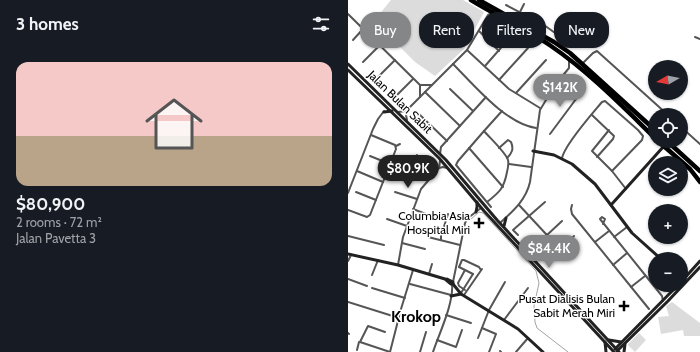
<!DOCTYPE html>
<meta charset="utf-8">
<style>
:root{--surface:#171b24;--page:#242831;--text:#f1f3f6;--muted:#9ea1a6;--line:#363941;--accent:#858687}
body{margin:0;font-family:Cabin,sans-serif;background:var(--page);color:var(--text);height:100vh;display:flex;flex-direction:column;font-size:15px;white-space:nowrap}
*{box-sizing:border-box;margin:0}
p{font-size:13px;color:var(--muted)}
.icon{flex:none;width:22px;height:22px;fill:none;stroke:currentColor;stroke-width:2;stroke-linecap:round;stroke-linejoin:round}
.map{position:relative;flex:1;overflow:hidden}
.drawer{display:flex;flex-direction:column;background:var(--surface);width:348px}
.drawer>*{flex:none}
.top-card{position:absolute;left:12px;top:12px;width:280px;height:36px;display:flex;gap:8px}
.needle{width:26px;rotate:261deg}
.controls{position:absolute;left:300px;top:60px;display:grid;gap:8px}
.controls a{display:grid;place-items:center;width:40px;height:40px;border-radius:50%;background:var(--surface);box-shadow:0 1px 3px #0004;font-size:20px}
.price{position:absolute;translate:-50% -34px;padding:0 9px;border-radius:14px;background:var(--accent);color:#fff;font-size:13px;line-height:26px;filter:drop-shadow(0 1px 2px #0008)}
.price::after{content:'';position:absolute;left:50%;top:24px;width:12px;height:9px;margin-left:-6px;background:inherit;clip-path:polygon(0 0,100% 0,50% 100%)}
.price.current{background:#222;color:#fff}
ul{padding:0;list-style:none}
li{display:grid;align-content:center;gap:8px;height:212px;padding:0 16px}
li+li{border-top:1px solid var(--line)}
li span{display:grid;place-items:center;height:124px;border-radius:12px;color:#555}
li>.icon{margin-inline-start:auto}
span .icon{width:72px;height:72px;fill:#fffc;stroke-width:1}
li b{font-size:17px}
h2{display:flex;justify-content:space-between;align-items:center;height:48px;padding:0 16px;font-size:17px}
.tag{padding:0 14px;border-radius:16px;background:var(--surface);box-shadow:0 1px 3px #0004;font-size:14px;line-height:36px}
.tag.current{background:var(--accent);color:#fff}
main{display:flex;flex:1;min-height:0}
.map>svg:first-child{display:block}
</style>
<main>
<section class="drawer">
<h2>3 homes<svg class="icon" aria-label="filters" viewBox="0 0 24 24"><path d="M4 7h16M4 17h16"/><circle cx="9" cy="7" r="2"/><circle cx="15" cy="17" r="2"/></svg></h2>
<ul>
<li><span style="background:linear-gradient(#f6c9c9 60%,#b9a48a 0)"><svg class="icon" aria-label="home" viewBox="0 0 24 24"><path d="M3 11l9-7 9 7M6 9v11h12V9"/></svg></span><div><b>$80,900</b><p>2 rooms · 72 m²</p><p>Jalan Pavetta 3</p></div></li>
</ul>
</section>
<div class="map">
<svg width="352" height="352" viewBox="0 0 352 352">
<rect width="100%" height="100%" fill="#fff"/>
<g fill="#dcdcdc">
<polygon points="43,0 115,0 136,12 116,49 87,76 67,62 26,21"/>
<polygon points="324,302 352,323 352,336 336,336 335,330 313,334 310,317 321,316 318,306"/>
<polygon points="291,333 298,340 287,352 280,345 280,344"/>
</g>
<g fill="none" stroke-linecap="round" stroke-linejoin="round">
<polyline stroke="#a3a3a3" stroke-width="1" points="122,220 131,212 135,213 188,271 191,283 186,306 187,322 189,328 220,352"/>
<g stroke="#555" stroke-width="2">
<polyline points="158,5 196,25 214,38 215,40 213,45"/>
<polyline points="172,12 176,4"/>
<polyline points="0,14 72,85 84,85"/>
<polyline points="131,31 151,51"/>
<polyline points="347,37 352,39"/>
<polyline points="5,40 15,29"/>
<polyline points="119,50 161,89 192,108"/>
<polyline points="15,62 32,45"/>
<polyline points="235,63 245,53 249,51 320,115"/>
<path d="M105,64C126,85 158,124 188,128"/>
<polyline points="137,66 165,34 164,31 151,24"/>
<polyline points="30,77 47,60"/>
<polyline points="151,80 180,48"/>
<polyline points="208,85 227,100"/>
<polyline points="102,89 125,111"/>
<polyline points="77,92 112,126"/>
<polyline points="168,93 198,60"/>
<polyline points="49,95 65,79"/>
<polyline points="72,97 72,85"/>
<polyline points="50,112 58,111"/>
<polyline points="71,114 99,141"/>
<polyline points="244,115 266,136 265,139 249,157"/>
<polyline points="59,120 58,115 59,110 119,50 140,15 144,13"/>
<polyline points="333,127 352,144"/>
<polyline points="261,130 244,151 264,171 278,189"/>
<polyline points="136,131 110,161 108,165 143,207"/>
<polyline points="202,134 234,91"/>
<polyline points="48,146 52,144"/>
<polyline points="121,148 155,187"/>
<path d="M151,148L160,140L163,142C166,149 164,153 159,158"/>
<polyline points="92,154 93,147 138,97"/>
<polyline points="69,155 66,158 63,167 79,181"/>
<polyline points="22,156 42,164"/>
<path d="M214,158C217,144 244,114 254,102L257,101L290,130L295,136L294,140L264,171"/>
<polyline points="161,164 183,167"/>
<polyline points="91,168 95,167 99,168"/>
<polyline points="9,171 35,182"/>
<polyline points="8,192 28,200"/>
<polyline points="47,192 69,199"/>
<polyline points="0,193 25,129 30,119 36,111"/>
<path d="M139,202C152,192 156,188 159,172C160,168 161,164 160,160C158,153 142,138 136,131L154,111"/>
<polyline points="171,205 211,248 213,247 226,236"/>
<polyline points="224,205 223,209 224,214 301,309"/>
<polyline points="65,209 83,216"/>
<polyline points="0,210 19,217 22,215 48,149 47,145 23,135"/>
<polyline points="39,219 59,226"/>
<path d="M152,223C165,211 178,200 182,182L192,110L207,85L221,68V61"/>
<polyline points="255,224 257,219 254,217 252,219 314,296 315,301"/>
<polyline points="170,235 165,230 197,202"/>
<polyline points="0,236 36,245"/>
<polyline points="80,237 112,245"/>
<polyline points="266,237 279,227"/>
<polyline points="93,240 93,236 100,214"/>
<polyline points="247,242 261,231"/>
<polyline points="54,243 77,249"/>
<polyline points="192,260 183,250 214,221"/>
<polyline points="0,261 3,255"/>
<polyline points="50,265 55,237 73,189 91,168 92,161"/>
<polyline points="265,265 279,253"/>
<polyline points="111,267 114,260 116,260 131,267 133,270"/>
<polyline points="111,267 125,274"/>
<polyline points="117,270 110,283 111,286 117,290"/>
<polyline points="81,274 84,264"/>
<polyline points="24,275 30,260"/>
<polyline points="0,279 19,286"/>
<polyline points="105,282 117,223 120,218 133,208"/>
<polyline points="62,284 103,295"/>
<polyline points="283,287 297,276"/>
<polyline points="24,288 57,298"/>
<polyline points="113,293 125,274"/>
<polyline points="116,295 134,269"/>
<polyline points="0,302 51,318"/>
<polyline points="98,315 123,323"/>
<polyline points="156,320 180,288"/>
<polyline points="134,328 148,334 141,352"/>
<polyline points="37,332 20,326 12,342 42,352"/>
<polyline points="0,333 1,334"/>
<polyline points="130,338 141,310 157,282"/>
<polyline points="89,340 108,347 114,330"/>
<polyline points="9,350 11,342"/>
<polyline points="152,351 153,352"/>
<polyline points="42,352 53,309 65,270"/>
<polyline points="72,352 78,332"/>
<path d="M85,352C91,334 106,303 104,284"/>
<polyline points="168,352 180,338"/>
</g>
<g stroke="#222" stroke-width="3">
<polyline points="0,64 98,160 149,220 271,352"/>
<polyline points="0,70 91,158 136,211 266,352"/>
<polyline points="36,112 44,111"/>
<polyline points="185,151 206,155 224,164 247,184 284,233 313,259"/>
<polyline points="263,205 316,146"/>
<polyline points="128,212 129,207 129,202"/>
<polyline points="156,226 158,218"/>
<polyline points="0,254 50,265 97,279 103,284 105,284 105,282 99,279"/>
<polyline points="333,282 352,261"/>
<polyline points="105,284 113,294 170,329 195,352"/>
<polyline points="103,296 113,294"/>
<polyline points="261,340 273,342"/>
<polyline points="257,342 258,352"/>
<polyline points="267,349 330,285"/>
<polyline points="269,351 320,301 352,267"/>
<polyline points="276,352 277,344"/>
</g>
<g stroke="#000" stroke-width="4.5">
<path d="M123,0C149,16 178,29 203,46C241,72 274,106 307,138"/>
<polyline points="131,0 206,42 222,53 307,130"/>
<polyline points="310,141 342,169 352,182"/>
<polyline points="319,141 352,171"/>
</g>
</g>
<g fill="#000" stroke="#fff" stroke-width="1.5">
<path d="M129 217h4v4h4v4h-4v4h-4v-4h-4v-4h4z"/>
<path d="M274 300h4v4h4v4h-4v4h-4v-4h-4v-4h4z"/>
</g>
<g text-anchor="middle" stroke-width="3" stroke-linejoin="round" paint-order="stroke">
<g font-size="12" fill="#000" stroke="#fff">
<text transform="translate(52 102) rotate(44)" y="4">Jalan Bulan Sabit</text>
</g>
<g font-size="12" fill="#000" stroke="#fff" text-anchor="end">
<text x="122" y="220">Columbia Asia<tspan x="122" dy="14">Hospital Miri</tspan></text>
<text x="267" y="303">Pusat Dialisis Bulan<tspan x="267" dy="14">Sabit Merah Miri</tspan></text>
</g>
<g font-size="16" font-weight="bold" fill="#000" stroke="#fff">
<text x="68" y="322">Krokop</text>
</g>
</g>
</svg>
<div class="controls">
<a><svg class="needle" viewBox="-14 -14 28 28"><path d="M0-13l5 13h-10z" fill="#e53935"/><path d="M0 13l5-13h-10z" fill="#9ea1a6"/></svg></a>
<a><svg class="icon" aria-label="locate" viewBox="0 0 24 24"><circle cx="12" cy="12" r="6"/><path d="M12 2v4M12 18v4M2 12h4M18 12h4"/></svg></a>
<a><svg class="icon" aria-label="layers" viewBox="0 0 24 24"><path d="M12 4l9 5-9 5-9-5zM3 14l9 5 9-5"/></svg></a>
<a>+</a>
<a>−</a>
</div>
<b class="price" style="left:212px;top:108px">$142K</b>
<b class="price current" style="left:60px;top:189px">$80.9K</b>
<b class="price" style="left:201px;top:269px">$84.4K</b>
<div class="top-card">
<a class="tag current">Buy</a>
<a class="tag">Rent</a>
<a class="tag">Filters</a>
<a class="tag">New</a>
</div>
</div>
</main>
